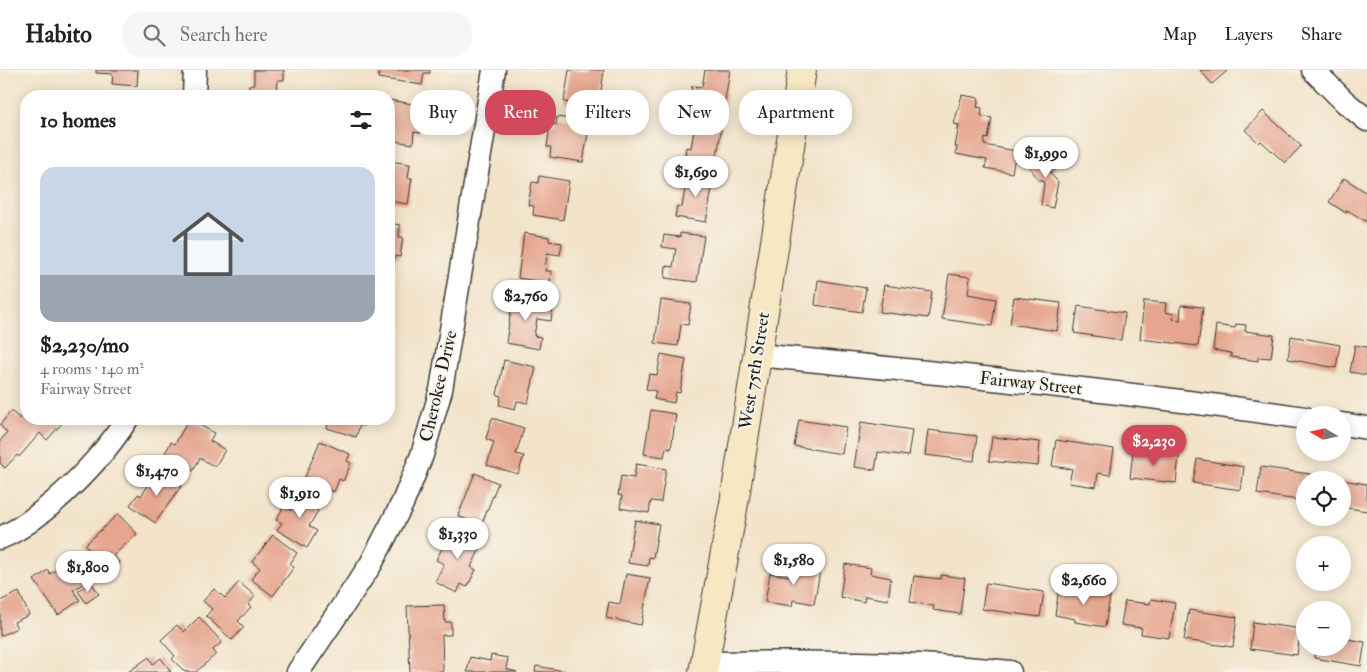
<!DOCTYPE html>
<meta charset="utf-8">
<style>
:root{--surface:#fff;--page:#f6f6f6;--text:#222;--muted:#767676;--line:#e0e0e0;--accent:#d1495b}
body{margin:0;font-family:"IM FELL Double Pica",serif;background:var(--page);color:var(--text);height:100vh;display:flex;flex-direction:column;font-size:19px;white-space:nowrap}
*{box-sizing:border-box;margin:0}
p{font-size:16px;color:var(--muted)}
.icon{flex:none;width:28px;height:28px;fill:none;stroke:currentColor;stroke-width:2;stroke-linecap:round;stroke-linejoin:round}
.map{position:relative;flex:1;overflow:hidden}
.panel{position:absolute;left:20px;top:20px;width:375px;height:335px;display:flex;flex-direction:column;background:var(--surface);border-radius:20px;box-shadow:0 2px 12px #0003}
.panel>*{flex:none}
.guide{position:absolute;left:410px;top:20px;width:475px;height:45px;display:flex;gap:10px}
.needle{width:32px;rotate:279deg}
.fabs{position:absolute;left:1296px;top:336px;display:grid;gap:10px}
.fabs a{display:grid;place-items:center;width:55px;height:55px;border-radius:50%;background:var(--surface);box-shadow:0 2px 12px #0003;font-size:25px}
.price{position:absolute;translate:-50% -42px;padding:0 11px;border-radius:18px;background:#fff;color:#222;font-size:16px;line-height:32px;filter:drop-shadow(0 1px 2px #0008)}
.price::after{content:'';position:absolute;left:50%;top:30px;width:15px;height:11px;margin-left:-8px;background:inherit;clip-path:polygon(0 0,100% 0,50% 100%)}
.price.on{background:var(--accent);color:#fff}
ul{padding:0;list-style:none}
li{display:grid;align-content:center;gap:10px;height:265px;padding:0 20px}
li span{display:grid;place-items:center;height:155px;border-radius:15px;color:#555}
li>.icon{margin-inline-start:auto}
span .icon{width:90px;height:90px;fill:#fffc;stroke-width:1}
li b{font-size:21px}
h2{display:flex;justify-content:space-between;align-items:center;height:60px;padding:0 20px;font-size:21px}
.pill{padding:0 18px;border-radius:20px;background:var(--surface);box-shadow:0 2px 12px #0003;font-size:18px;line-height:45px}
.pill.on{background:var(--accent);color:#fff}
header{display:flex;align-items:center;gap:30px;box-sizing:border-box;height:70px;padding:0 25px;background:var(--surface);border-bottom:1px solid var(--line)}
header strong{font-size:24px}
nav{display:flex;gap:28px;margin-inline-start:auto;font-size:18px}
.search{width:350px;height:45px;background:var(--page);display:flex;align-items:center;gap:12px;box-sizing:border-box;padding:0 18px;border-radius:20px;color:var(--muted);font-size:19px}
.map>svg:first-child{display:block}
</style>
<header>
<strong>Habito</strong>
<div class="search"><svg class="icon" aria-label="search" viewBox="0 0 24 24"><circle cx="10" cy="10" r="6"/><path d="M15 15l6 6"/></svg>Search here</div>
<nav><a>Map</a><a>Layers</a><a>Share</a></nav>
</header>
<div class="map">
<svg width="1367" height="602" viewBox="0 0 1367 602">
<rect width="100%" height="100%" fill="#f7f3e8"/>
<filter id="ink" filterUnits="userSpaceOnUse"><feTurbulence type="fractalNoise" baseFrequency=".02" numOctaves="2"/><feDisplacementMap in="SourceGraphic" scale="10" xChannelSelector="R" yChannelSelector="G"/><feConvolveMatrix kernelMatrix="1 2 1 2 8 2 1 2 1" color-interpolation-filters="sRGB"/></filter>
<filter id="wash" filterUnits="userSpaceOnUse"><feTurbulence type="fractalNoise" baseFrequency=".0096" numOctaves="4" result="noise"/><feDisplacementMap in="SourceGraphic" scale="20" xChannelSelector="R" yChannelSelector="G"/><feGaussianBlur stdDeviation="1.12" result="paint"/><feColorMatrix in="noise" values="0 0 0 0 0 0 0 0 0 0 0 0 0 0 0 0 0 1.4 0 .05"/><feComposite in="paint" operator="in"/></filter>
<g filter="url(#wash)">
<rect width="100%" height="100%" fill="#f2e3c9"/>
<g id="blocks">
<g fill="#e5a58e">
<polygon points="96,0 138,0 137,16 112,14 113,4 96,3"/>
<polygon points="254,0 284,0 284,10 278,10 277,26 248,26 249,15 254,15"/>
<polygon points="380,0 430,0 430,3 424,3 422,15 378,8"/>
<polygon points="569,0 604,0 599,37 564,32"/>
<polygon points="705,0 730,0 724,36 690,30 692,16 702,17"/>
<polygon points="1200,0 1228,0 1212,14"/>
<polygon points="962,25 979,28 977,37 982,38 981,46 992,48 988,69 985,68 984,75 1016,81 1012,103 985,98 987,90 956,84 957,77 955,77 959,55 954,54"/>
<polygon points="389,30 419,35 418,43 423,44 420,63 414,62 413,74 389,70"/>
<polygon points="1263,41 1301,76 1285,93 1261,71 1259,73 1245,60"/>
<polygon points="697,44 723,48 716,92 685,87 686,77 691,78 694,60 681,58 683,45 697,47"/>
<polygon points="557,47 590,52 583,92 550,87 551,77 547,77 550,54 556,55"/>
<polygon points="1044,83 1056,99 1050,103 1058,112 1053,138 1041,135 1044,113 1042,109 1039,111 1028,95"/>
<polygon points="389,91 410,94 408,108 412,108 408,134 389,131"/>
<polygon points="688,103 714,107 706,152 675,147 677,136 682,137"/>
<polygon points="539,106 569,111 563,150 533,145 534,136 528,135 532,112 538,113"/>
<polygon points="1344,108 1367,123 1367,152 1347,140 1346,143 1329,132"/>
<polygon points="389,153 400,155 399,167 403,167 400,187 395,186 394,193 389,192"/>
<polygon points="524,163 549,167 549,171 562,173 560,185 547,183 545,201 551,201 550,213 518,208"/>
<polygon points="680,163 704,166 697,212 665,208 666,196 673,197 676,179 662,177 664,165 680,167"/>
<polygon points="949,204 970,207 968,224 996,229 992,256 942,249"/>
<polygon points="818,210 866,218 862,242 815,235"/>
<polygon points="884,215 932,222 928,248 880,242"/>
<polygon points="389,221 394,222 391,240 389,240"/>
<polygon points="513,226 541,231 540,236 553,238 551,251 537,249 534,266 541,267 539,279 506,273"/>
<polygon points="1014,227 1061,233 1057,261 1010,254"/>
<polygon points="661,230 691,234 688,255 681,254 678,276 655,273"/>
<polygon points="1144,231 1166,233 1165,242 1174,244 1173,249 1180,250 1181,235 1203,237 1198,276 1140,269"/>
<polygon points="1078,236 1125,243 1121,270 1074,263"/>
<polygon points="1236,254 1246,255 1245,261 1274,265 1271,288 1258,287 1258,291 1231,287 1231,283 1213,280 1216,255 1235,258"/>
<polygon points="1291,266 1340,275 1336,298 1288,289"/>
<polygon points="1355,275 1367,277 1367,305 1350,302"/>
<polygon points="661,284 686,289 680,323 676,322 674,333 654,329 656,321 646,319 649,304 657,305"/>
<polygon points="504,290 536,297 528,333 517,331 515,339 499,335 501,326 497,325"/>
<polygon points="651,340 676,344 671,379 666,378 664,387 644,384"/>
<polygon points="11,341 20,349 26,341 26,349 57,349 62,353 47,370 40,363 19,387 17,385 5,398 0,393 0,371 7,363 0,355"/>
<polygon points="492,348 524,358 516,384 524,386 518,404 487,395 494,372 486,369"/>
<polygon points="189,349 214,363 210,371 225,380 215,397 200,388 193,401 164,385 171,372 175,374"/>
<polygon points="329,349 367,349 364,356 360,355 356,367 327,358"/>
<polygon points="799,350 846,357 842,384 794,376"/>
<polygon points="861,352 912,360 908,386 878,382 875,400 854,397"/>
<polygon points="928,360 977,366 974,391 925,385"/>
<polygon points="992,367 1040,372 1038,396 989,391"/>
<polygon points="1056,370 1114,379 1110,405 1098,403 1096,417 1069,413 1072,399 1052,396"/>
<polygon points="320,371 350,384 347,391 351,393 343,411 339,409 334,422 304,409"/>
<polygon points="1133,381 1179,386 1176,413 1130,408"/>
<polygon points="1197,389 1244,397 1241,420 1193,413"/>
<polygon points="636,394 666,399 661,432 651,431 649,443 620,438 622,426 618,425 621,406 634,408"/>
<polygon points="1261,397 1310,404 1310,410 1305,410 1305,431 1257,424"/>
<polygon points="162,400 182,415 155,453 130,435 138,424 141,426 152,410 154,412"/>
<polygon points="475,403 498,413 481,456 458,446"/>
<polygon points="1342,410 1367,414 1367,441 1342,437"/>
<polygon points="303,419 322,430 316,439 318,441 309,456 317,461 307,478 277,460 282,453 276,450 284,436 291,440"/>
<polygon points="118,444 137,464 113,486 119,492 109,501 85,475"/>
<polygon points="635,450 659,454 653,488 649,487 648,496 628,493"/>
<polygon points="453,458 483,473 471,497 476,500 467,517 461,514 457,523 435,512 444,494 436,490"/>
<polygon points="273,465 297,483 290,494 294,497 273,526 251,509 260,498 252,492"/>
<polygon points="71,490 86,512 73,520 80,530 58,545 34,510 48,500 50,504"/>
<polygon points="798,492 821,496 814,534 793,530 792,536 765,532 770,503 796,507"/>
<polygon points="845,494 871,498 870,504 891,508 888,530 865,526 864,532 840,527"/>
<polygon points="626,504 650,508 641,555 606,548 609,532 620,534"/>
<polygon points="941,505 965,508 960,544 933,540 934,536 910,532 914,506 941,509"/>
<polygon points="91,512 99,524 86,533 78,521"/>
<polygon points="239,512 255,526 248,535 251,537 238,551 244,557 232,570 206,546 212,539 203,531 214,519 225,528"/>
<polygon points="986,513 1044,522 1040,547 982,539"/>
<polygon points="1083,517 1111,521 1105,557 1075,552 1075,549 1055,545 1059,518 1082,522"/>
<polygon points="19,522 29,545 14,552 17,558 0,566 0,531"/>
<polygon points="1151,529 1175,533 1169,568 1141,564 1142,558 1121,555 1125,531 1150,534"/>
<polygon points="444,535 445,552 451,552 451,565 442,565 443,602 410,602 407,536"/>
<polygon points="1189,540 1237,547 1233,577 1184,570"/>
<polygon points="199,547 222,572 213,580 216,584 196,602 185,602 172,589 175,586 161,570 177,555 184,562"/>
<polygon points="1253,552 1301,559 1297,585 1250,579"/>
<polygon points="1342,568 1365,572 1361,596 1314,588 1316,578 1342,578"/>
<polygon points="491,585 508,588 506,599 517,602 467,602 470,587 490,591"/>
<polygon points="149,587 153,594 161,588 171,602 128,602"/>
<polygon points="536,596 565,601 565,602 535,602"/>
</g>
</g>
</g>
<g filter="url(#ink)">
<use href="#blocks" fill-opacity="0" stroke="#3c3a36" stroke-width="1"/>
<g fill="none" stroke-linecap="round" stroke-linejoin="round">
<g stroke="#3c3a36" stroke-width="25">
<g id="minor">
<polyline points="1313,0 1345,32 1367,50"/>
<polyline points="194,26 195,0"/>
<path d="M757,285C940,303 1123,321 1305,348"/>
<polyline points="1342,354 1367,358"/>
<path d="M0,468C20,460 37,446 54,432C82,407 107,381 127,349"/>
<path d="M705,593C807,592 908,591 1010,602"/>
<polyline points="298,602 371,494 403,432 422,385 441,320 494,0"/>
</g>
</g>
<g stroke="#3c3a36" stroke-width="30">
<polyline id="secondary" points="703,602 734,433 802,0"/>
</g>
<use href="#minor" stroke="#fff" stroke-width="22"/>
<use href="#secondary" stroke="#f7e8c3" stroke-width="28"/>
</g>
</g>
<g text-anchor="middle" stroke-width="4" stroke-linejoin="round" paint-order="stroke">
<g font-size="18" fill="#1c1c1c" stroke="#f7f3e8">
<text transform="translate(754 301) rotate(-81)" y="6">West 75th Street</text>
<text transform="translate(1031 313) rotate(6)" y="6">Fairway Street</text>
<text transform="translate(438 316) rotate(-77)" y="6">Cherokee Drive</text>
</g>
</g>
</svg>
<div class="fabs">
<a><svg class="needle" viewBox="-14 -14 28 28"><path d="M0-13l5 13h-10z" fill="#e53935"/><path d="M0 13l5-13h-10z" fill="#767676"/></svg></a>
<a><svg class="icon" aria-label="locate" viewBox="0 0 24 24"><circle cx="12" cy="12" r="6"/><path d="M12 2v4M12 18v4M2 12h4M18 12h4"/></svg></a>
<a>+</a>
<a>−</a>
</div>
<b class="price" style="left:1046px;top:109px">$1,990</b>
<b class="price" style="left:696px;top:128px">$1,690</b>
<b class="price" style="left:526px;top:252px">$2,760</b>
<b class="price on" style="left:1154px;top:397px">$2,230</b>
<b class="price" style="left:157px;top:427px">$1,470</b>
<b class="price" style="left:300px;top:449px">$1,910</b>
<b class="price" style="left:458px;top:490px">$1,330</b>
<b class="price" style="left:794px;top:516px">$1,580</b>
<b class="price" style="left:88px;top:523px">$1,800</b>
<b class="price" style="left:1084px;top:536px">$2,660</b>
<div class="guide">
<a class="pill">Buy</a>
<a class="pill on">Rent</a>
<a class="pill">Filters</a>
<a class="pill">New</a>
<a class="pill">Apartment</a>
</div>
<section class="panel">
<h2>10 homes<svg class="icon" aria-label="filters" viewBox="0 0 24 24"><path d="M4 7h16M4 17h16"/><circle cx="9" cy="7" r="2"/><circle cx="15" cy="17" r="2"/></svg></h2>
<ul>
<li><span style="background:linear-gradient(#c9d6e8 70%,#9aa5b1 0)"><svg class="icon" aria-label="home" viewBox="0 0 24 24"><path d="M3 11l9-7 9 7M6 9v11h12V9"/></svg></span><div><b>$2,230/mo</b><p>4 rooms · 140 m²</p><p>Fairway Street</p></div></li>
</ul>
</section>
</div>
